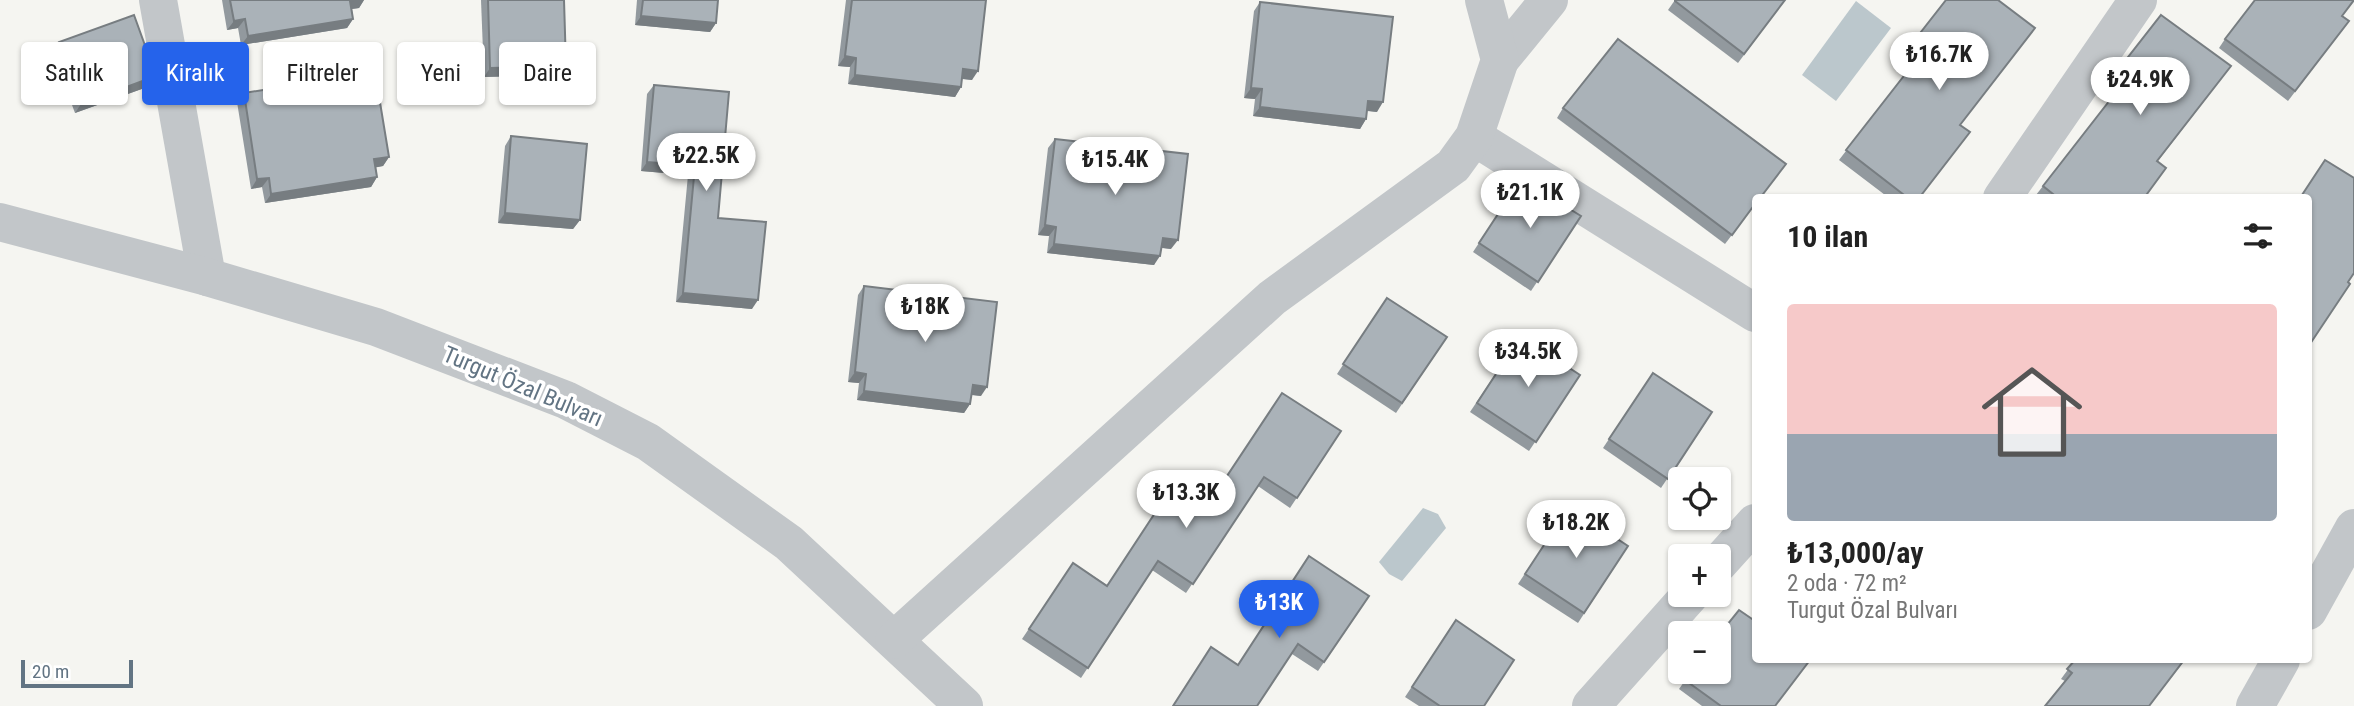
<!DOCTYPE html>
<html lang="tr">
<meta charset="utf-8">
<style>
:root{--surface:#fff;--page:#f2f2f2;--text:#222;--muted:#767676;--line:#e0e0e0;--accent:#2563eb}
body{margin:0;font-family:"Roboto Condensed",sans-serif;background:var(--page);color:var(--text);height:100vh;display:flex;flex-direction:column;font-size:26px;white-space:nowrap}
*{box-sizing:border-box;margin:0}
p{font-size:23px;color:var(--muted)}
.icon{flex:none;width:38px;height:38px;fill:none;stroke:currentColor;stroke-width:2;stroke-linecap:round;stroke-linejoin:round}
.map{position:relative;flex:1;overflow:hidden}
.side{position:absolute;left:1752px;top:194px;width:560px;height:469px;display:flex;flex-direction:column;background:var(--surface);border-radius:7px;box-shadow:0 2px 5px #0004}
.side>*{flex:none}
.guide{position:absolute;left:21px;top:42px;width:665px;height:63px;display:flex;gap:14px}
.fabs{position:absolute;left:1668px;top:467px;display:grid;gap:14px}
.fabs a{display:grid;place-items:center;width:63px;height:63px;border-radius:7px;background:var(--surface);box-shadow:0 2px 5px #0004;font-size:35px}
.scale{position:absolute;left:21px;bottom:18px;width:112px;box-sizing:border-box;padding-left:7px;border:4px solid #627483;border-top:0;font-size:19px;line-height:24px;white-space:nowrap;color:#627483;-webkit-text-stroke:5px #fff;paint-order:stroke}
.price{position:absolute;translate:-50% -60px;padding:0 16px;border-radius:24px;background:#fff;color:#222;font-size:23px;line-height:46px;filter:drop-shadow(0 2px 4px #0008)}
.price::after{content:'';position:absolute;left:50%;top:42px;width:21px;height:16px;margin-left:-10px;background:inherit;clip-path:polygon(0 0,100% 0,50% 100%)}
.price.on{background:var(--accent);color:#fff}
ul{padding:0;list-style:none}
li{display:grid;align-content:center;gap:14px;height:371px;padding:0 35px}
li+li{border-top:2px solid var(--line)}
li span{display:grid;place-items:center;height:217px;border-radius:7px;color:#555}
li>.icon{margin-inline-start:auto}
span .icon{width:126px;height:126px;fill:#fffc;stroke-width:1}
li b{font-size:30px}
h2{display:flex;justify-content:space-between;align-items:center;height:84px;padding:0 35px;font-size:30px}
.chip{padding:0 24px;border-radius:7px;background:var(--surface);box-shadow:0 2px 5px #0004;font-size:24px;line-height:63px}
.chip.on{background:var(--accent);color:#fff}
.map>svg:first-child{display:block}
</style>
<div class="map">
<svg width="2354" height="706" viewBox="0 0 2354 706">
<rect width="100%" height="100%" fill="#f5f5f1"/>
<g fill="#bbc7cc">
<polygon points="1856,1 1891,28 1836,101 1802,75"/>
<polygon points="1423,508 1438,514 1446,528 1402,581 1389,574 1379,562"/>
</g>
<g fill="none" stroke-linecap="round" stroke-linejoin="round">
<g stroke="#c2c6c9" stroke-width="38">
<polyline points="158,0 207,277"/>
<polyline points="1500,60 1549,0"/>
<polyline points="1474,137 1755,313"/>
<polyline points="2002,198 2138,0"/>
<polyline points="1718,564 1755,523"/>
<polyline points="1591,706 1690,595"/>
</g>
<g stroke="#c2c6c9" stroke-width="38">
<polyline points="0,222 207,277 376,327 566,400 648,442 789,543 964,706"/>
<polyline points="2308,611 2354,528"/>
<polyline points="894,640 1272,298 1453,166 1474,137 1500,60 1484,0"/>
<polyline points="2255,706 2281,660"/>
</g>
</g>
<g fill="#92999e">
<polygon points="222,0 364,0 359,8 352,9 353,19 347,28 241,45 238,28 227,30"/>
<polygon points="481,0 564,0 566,66 560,75 484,77"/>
<polygon points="637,0 718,0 716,23 710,32 635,25"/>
<polygon points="846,0 986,0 972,80 962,79 961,87 955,97 848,84 850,67 838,66"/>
<polygon points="1675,0 1785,0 1738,63 1668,10"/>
<polygon points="1946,0 1960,125 1920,198 1889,198 1839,160 1914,63 1904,55"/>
<polygon points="1260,2 1377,112 1367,111 1366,119 1360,129 1253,116 1255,99 1244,98 1254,11"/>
<polygon points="2343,16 2349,21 2288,101 2219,48 2225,39"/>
<polygon points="59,42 156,76 150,86 75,113 52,51"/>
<polygon points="2231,66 2158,161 2144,198 2039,198 2036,195 2110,100 2100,93 2107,84"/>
<polygon points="654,85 729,92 718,218 752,309 676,302 688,175 641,171 647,94"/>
<polygon points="244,93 389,157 383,166 376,167 377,177 371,187 265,203 262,187 251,189 237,102"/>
<polygon points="1563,108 1786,164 1725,244 1557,118"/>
<polygon points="511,136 580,220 573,229 498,223 505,146"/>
<polygon points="1055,139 1171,249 1162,248 1154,265 1047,253 1049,236 1038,235 1048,148"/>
<polygon points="1521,179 1581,216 1531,291 1473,252"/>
<polygon points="864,286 981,396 971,395 970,404 964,413 857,400 859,383 848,382 858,295"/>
<polygon points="1387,298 1447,337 1396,413 1337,374"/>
<polygon points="1521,336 1580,375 1529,451 1470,412"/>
<polygon points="1653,373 1712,412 1661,488 1603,448"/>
<polygon points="1341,431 1290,508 1258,486 1186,593 1152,570 1081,678 1022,639 1073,563 1107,585 1211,500"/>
<polygon points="1569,507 1628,546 1578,623 1518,584"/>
<polygon points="1369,596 1318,671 1292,654 1238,665"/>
<polygon points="1456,620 1484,706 1419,706 1405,697"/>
<polygon points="2075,660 2185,660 2149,706 2045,706 2065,681 2061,679"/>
<polygon points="1691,672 1775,706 1702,706 1679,689"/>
</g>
<g fill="#777d81">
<polygon points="355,0 364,0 359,8 344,10 350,1"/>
<polygon points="641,16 716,23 710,32 635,25"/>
<polygon points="245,19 238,28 227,30 234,21"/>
<polygon points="353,19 347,28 241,45 248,36"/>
<polygon points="845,56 856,58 850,67 838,66"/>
<polygon points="566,66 560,75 484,77 490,68"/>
<polygon points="963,69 978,71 972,80 956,78"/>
<polygon points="855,75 961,87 955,97 848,84"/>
<polygon points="156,76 150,86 75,113 81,104"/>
<polygon points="1251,88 1262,89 1255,99 1244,98"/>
<polygon points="1368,101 1383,102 1377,112 1362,110"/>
<polygon points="1260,107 1366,119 1360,129 1253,116"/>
<polygon points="389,157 383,166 368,169 374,159"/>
<polygon points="647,162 695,166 688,175 641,171"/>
<polygon points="377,177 371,187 265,203 271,194"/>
<polygon points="269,178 262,187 251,189 257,179"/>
<polygon points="505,213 580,220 573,229 498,223"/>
<polygon points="1045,225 1056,227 1049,236 1038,235"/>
<polygon points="1163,238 1178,240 1171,249 1156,247"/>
<polygon points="1054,244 1160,256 1154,265 1047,253"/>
<polygon points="683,293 758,300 752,309 676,302"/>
<polygon points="855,372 866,374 859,383 848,382"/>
<polygon points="973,385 987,387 981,396 966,394"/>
<polygon points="864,391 970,404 964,413 857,400"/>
</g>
<g fill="#aab2b8" stroke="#777d81" stroke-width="2">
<polygon points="230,0 355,0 350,1 353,19 248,36 245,19 234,21"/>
<polygon points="488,0 564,0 566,66 490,68"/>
<polygon points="643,0 718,0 716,23 641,16"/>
<polygon points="852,0 986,0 978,71 963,69 961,87 855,75 856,58 845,56"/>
<polygon points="1675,0 1785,0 1744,54 1675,1"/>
<polygon points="1946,0 1998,0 2035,28 1960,125 1970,132 1919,198 1908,198 1846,150 1921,54 1910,46"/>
<polygon points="2255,0 2354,0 2342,16 2349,21 2295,91 2225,39"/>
<polygon points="1260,2 1393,17 1383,102 1368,101 1366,119 1260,107 1262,89 1251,88"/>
<polygon points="134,15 156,76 81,104 59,42"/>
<polygon points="2161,15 2231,66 2157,161 2166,168 2144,198 2058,198 2043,186 2117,91 2107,84"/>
<polygon points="1618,39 1786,164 1760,198 1755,198 1755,204 1732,235 1563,108"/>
<polygon points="375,72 389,157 374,159 377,177 271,194 269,178 257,179 244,93"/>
<polygon points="654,85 729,92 718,218 766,222 758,300 683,293 695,166 647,162"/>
<polygon points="511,136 587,144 580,220 505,213"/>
<polygon points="1055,139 1188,154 1178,240 1163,238 1160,256 1054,244 1056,227 1045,225"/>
<polygon points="2325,160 2354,178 2354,273 2348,282 2350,284 2308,347 2308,198 2300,198"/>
<polygon points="1521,179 1581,216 1538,282 1479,243"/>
<polygon points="864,286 997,302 987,387 973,385 970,404 864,391 866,374 855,372"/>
<polygon points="1387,298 1447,337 1402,403 1343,364"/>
<polygon points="1521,336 1580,375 1536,442 1477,403"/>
<polygon points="1653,373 1712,412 1668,479 1609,439"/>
<polygon points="1282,393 1341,431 1297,498 1264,477 1193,584 1158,561 1088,668 1029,629 1073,563 1107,586 1178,478 1211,500"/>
<polygon points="1569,507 1628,546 1584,613 1525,574"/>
<polygon points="1309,556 1369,596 1324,662 1298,644 1257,706 1173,706 1211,647 1238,665"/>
<polygon points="1739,610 1755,621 1755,660 1810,660 1775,706 1721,706 1685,680 1691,672 1718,672 1718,636"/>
<polygon points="1456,620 1514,660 1484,706 1440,706 1412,687"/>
<polygon points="2075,660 2184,660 2149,706 2045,706 2072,673 2067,669"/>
</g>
<g text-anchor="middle" stroke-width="7" stroke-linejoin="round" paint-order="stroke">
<g font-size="23" fill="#627483" stroke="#fff">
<text transform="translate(523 386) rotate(23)" y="8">Turgut Özal Bulvarı</text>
</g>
</g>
</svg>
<div class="fabs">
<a><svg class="icon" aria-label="locate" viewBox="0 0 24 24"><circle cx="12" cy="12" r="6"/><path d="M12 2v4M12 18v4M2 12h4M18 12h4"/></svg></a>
<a>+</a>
<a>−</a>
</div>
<div class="scale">20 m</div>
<b class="price" style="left:1939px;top:92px">₺16.7K</b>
<b class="price" style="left:2140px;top:117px">₺24.9K</b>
<b class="price" style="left:706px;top:193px">₺22.5K</b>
<b class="price" style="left:1115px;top:197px">₺15.4K</b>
<b class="price" style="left:1530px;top:230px">₺21.1K</b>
<b class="price" style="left:925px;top:344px">₺18K</b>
<b class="price" style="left:1528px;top:389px">₺34.5K</b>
<b class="price" style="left:1186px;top:530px">₺13.3K</b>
<b class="price" style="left:1576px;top:560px">₺18.2K</b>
<b class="price on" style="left:1279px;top:640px">₺13K</b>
<div class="guide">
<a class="chip">Satılık</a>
<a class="chip on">Kiralık</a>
<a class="chip">Filtreler</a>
<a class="chip">Yeni</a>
<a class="chip">Daire</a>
</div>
<section class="side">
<h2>10 ilan<svg class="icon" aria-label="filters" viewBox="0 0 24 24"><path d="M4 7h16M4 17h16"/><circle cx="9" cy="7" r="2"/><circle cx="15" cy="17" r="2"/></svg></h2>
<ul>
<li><span style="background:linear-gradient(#f6c9c9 60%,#9aa5b1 0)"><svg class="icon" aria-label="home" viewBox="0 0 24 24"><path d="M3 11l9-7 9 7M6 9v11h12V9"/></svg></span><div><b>₺13,000/ay</b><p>2 oda · 72 m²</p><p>Turgut Özal Bulvarı</p></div></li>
</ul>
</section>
</div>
